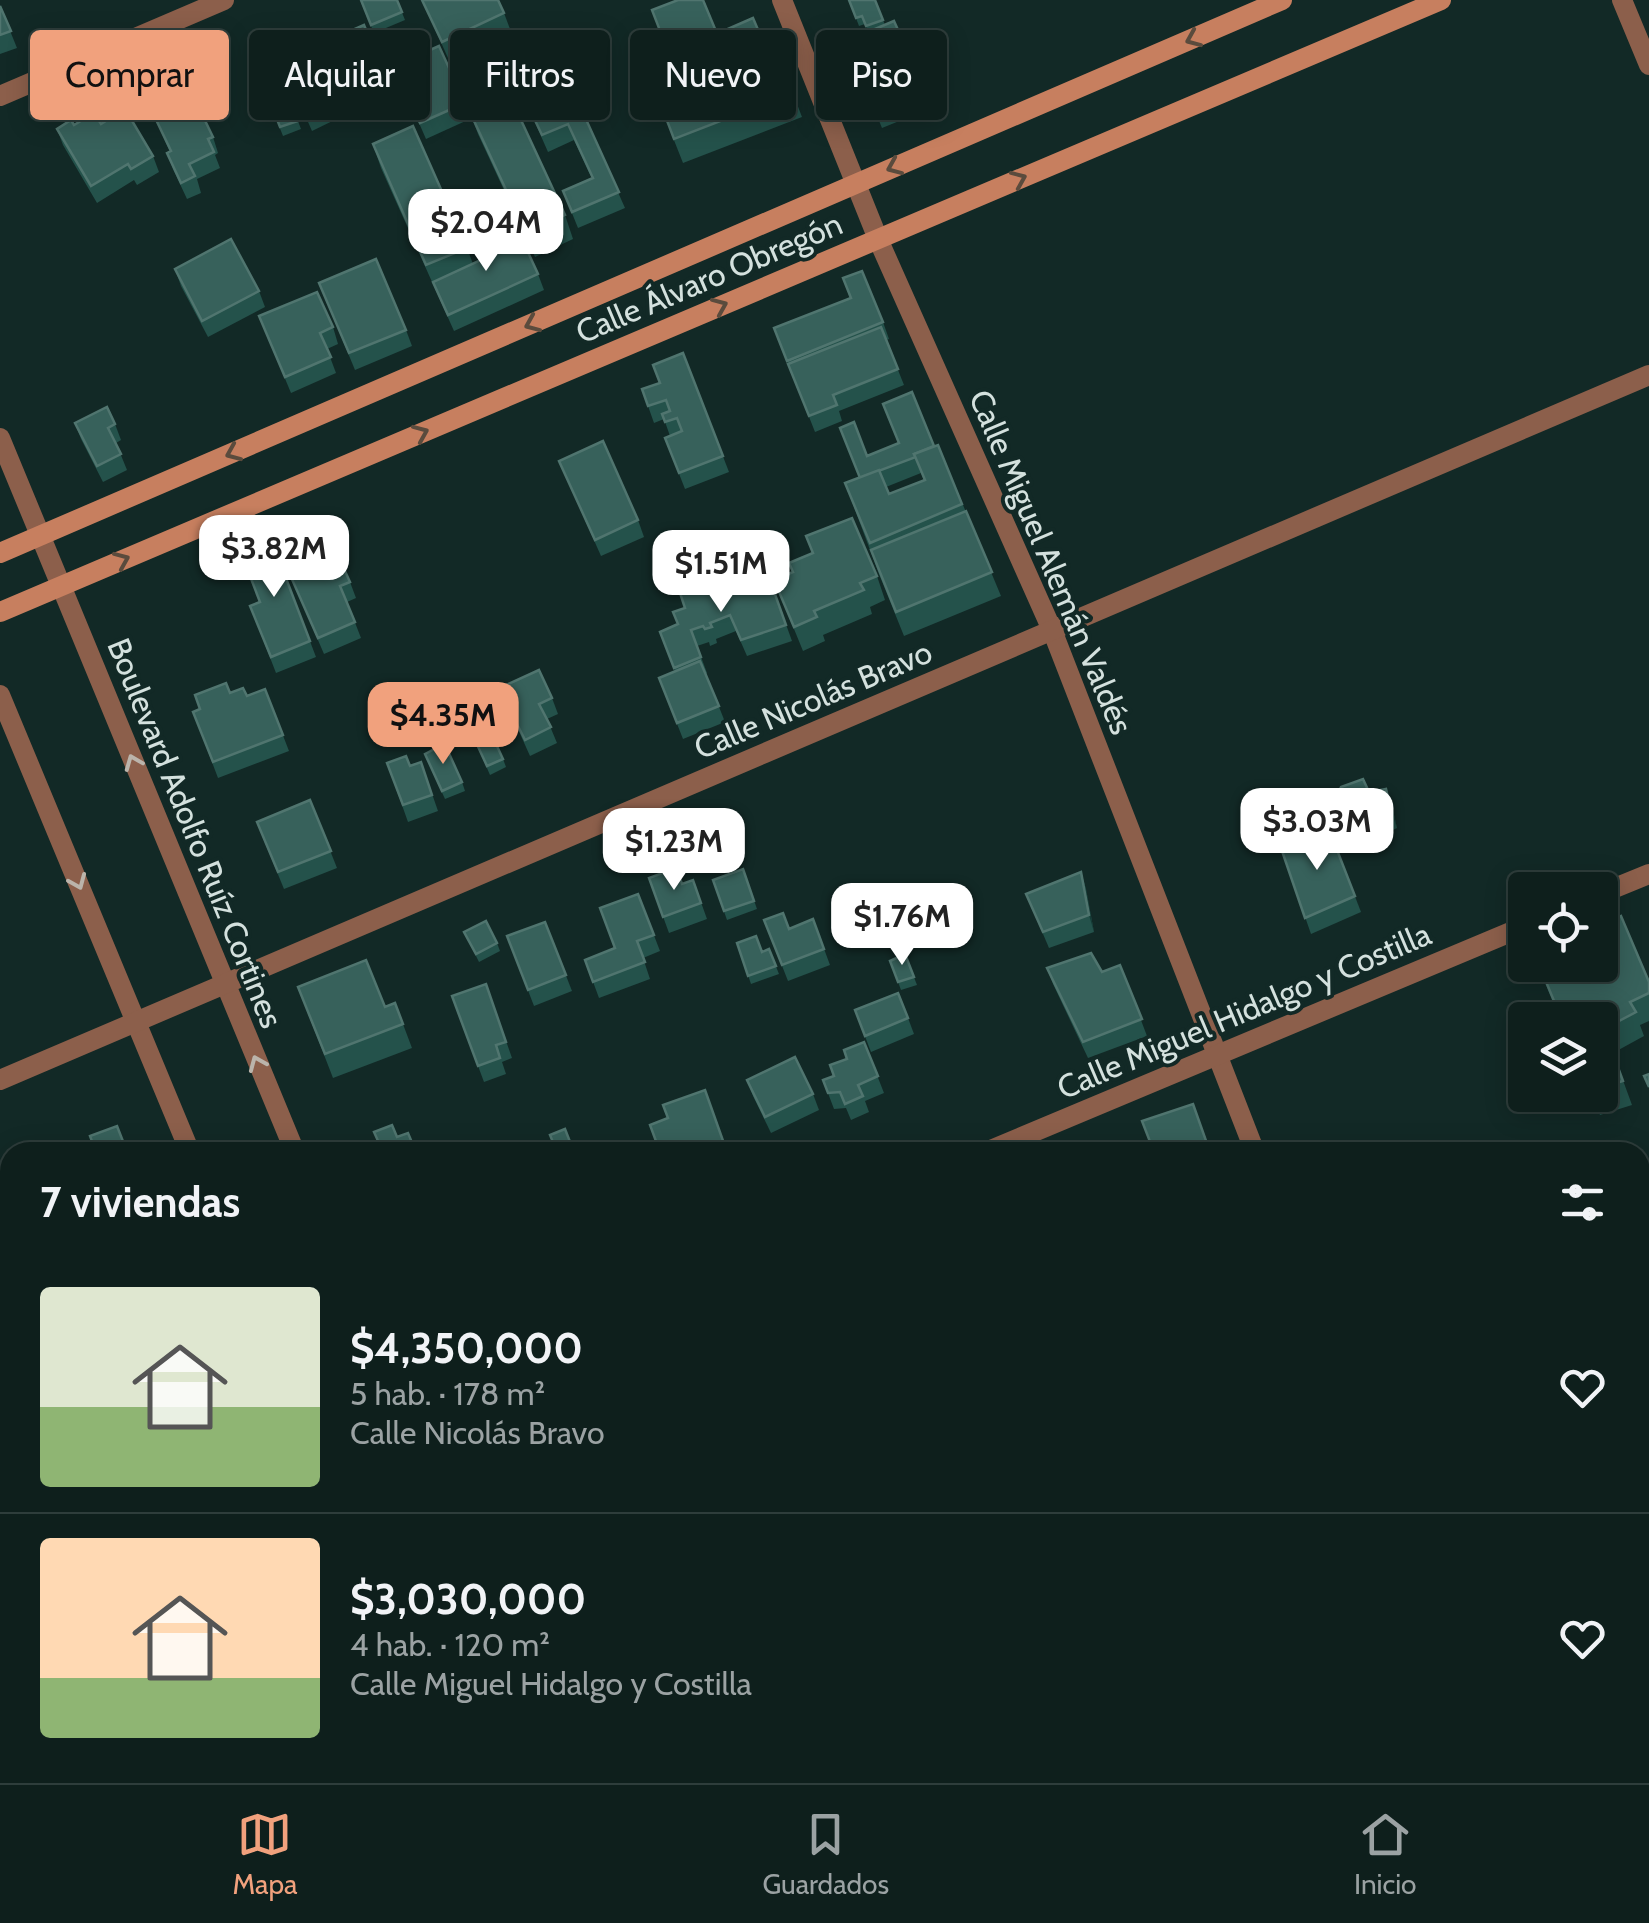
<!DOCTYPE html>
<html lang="es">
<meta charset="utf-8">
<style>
:root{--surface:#0e1f1c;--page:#172725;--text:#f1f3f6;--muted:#9ba2a3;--line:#2e3d3b;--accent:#f1a17d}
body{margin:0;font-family:Cabin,sans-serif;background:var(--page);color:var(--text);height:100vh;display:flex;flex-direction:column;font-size:38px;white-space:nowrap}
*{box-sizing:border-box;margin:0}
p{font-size:32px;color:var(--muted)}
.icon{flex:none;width:55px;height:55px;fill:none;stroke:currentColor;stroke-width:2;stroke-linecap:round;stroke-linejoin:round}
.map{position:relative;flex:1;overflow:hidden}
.drawer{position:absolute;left:0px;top:1142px;width:1650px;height:642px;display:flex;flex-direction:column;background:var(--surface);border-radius:30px 30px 0 0;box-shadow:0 5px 25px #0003,0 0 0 2px var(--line)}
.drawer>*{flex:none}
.top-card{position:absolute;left:30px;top:30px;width:1000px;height:90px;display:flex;gap:20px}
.tools{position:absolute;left:1508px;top:872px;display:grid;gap:20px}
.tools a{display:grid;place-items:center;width:110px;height:110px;border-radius:10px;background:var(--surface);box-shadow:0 5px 25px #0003,0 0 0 2px var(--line);font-size:50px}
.price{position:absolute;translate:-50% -85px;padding:0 22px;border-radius:20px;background:#fff;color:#222;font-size:32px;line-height:65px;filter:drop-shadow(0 2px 5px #0008)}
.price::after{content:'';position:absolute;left:50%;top:60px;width:30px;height:22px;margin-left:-15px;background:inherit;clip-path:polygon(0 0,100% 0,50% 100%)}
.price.active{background:var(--accent);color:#111}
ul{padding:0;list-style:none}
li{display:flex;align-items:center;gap:30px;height:250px;padding:0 40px}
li+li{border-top:2px solid var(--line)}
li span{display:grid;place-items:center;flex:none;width:280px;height:200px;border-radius:10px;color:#555}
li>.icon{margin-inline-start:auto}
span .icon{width:120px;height:120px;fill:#fffc;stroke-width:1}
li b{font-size:42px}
h2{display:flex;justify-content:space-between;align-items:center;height:120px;padding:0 40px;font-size:42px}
.pill{padding:0 35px;border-radius:10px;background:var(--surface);box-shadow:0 5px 25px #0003,0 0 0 2px var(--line);font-size:35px;line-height:90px}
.pill.active{background:var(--accent);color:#111}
.tab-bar{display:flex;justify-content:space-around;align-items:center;height:140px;border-top:2px solid var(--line);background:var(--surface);font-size:28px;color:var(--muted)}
.tab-bar a{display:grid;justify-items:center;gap:5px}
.tab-bar .active{color:var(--accent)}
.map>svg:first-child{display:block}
</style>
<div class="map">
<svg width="1649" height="1783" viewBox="0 0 1649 1783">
<rect width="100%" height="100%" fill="#122926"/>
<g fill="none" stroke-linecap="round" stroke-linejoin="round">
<g stroke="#8c5f4b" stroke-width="20">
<polyline points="782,0 878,239 1052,630 1255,1152"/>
<polyline points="1622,0 1649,65"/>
<polyline points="0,96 224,0"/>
<polyline points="0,438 295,1152"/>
<polyline points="0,695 190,1152"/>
<polyline points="1600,894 1649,874"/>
<polyline points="0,1080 1649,375"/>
<polyline points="986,1152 1525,926"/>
<polyline points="1640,1362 1649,1358"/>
<polyline points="0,1578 10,1574"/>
<polyline points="452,1775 456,1783"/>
<polyline points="554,1775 557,1783"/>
<polyline points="1512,1775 1516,1783"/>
<polyline points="649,1783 667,1775"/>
</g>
<g stroke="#c77f5f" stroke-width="20">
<polyline points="0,553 1282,0"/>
<polyline points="0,612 1441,0"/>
</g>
</g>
<g fill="#24524b" fill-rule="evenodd">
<polygon points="360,0 397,0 405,20 374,33"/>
<polygon points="422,0 504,13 510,29 448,58"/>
<polygon points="703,0 724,52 686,67 699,101 704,99 693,71 749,81 755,78 744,48 730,54 721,32 753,18 761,37 770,34 802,117 683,163 653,87 669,54"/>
<polygon points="849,0 875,0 885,25 894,21 902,40 876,52 865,24 859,26"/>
<polygon points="0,6 17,48 0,54"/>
<polygon points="332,39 388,82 394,99 363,112"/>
<polygon points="276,53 288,80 283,82 301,129 283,136 254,63"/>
<polygon points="855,62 923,93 929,109 882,128"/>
<polygon points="394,66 465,103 470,119 426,139"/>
<polygon points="565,73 625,208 578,228 563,191 592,179 574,140 548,152 522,93"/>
<polygon points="291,83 343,97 349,113 312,131"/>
<polygon points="191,102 213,137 218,153 215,155 220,168 197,179 201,193 187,199 173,169 167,153 170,152 150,107"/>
<polygon points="469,110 565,215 573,239 535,257 478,134"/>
<polygon points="101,124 153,156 159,172 137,185 134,180 97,203 63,145 57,129 74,125"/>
<polygon points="373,144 467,248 473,264 480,261 473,243 497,247 538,274 544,290 454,331 381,168"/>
<polygon points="175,269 259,291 265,307 208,337 181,286"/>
<polygon points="843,278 883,322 889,339 886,340 904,385 839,411 842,421 815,432 774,328 850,298"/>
<polygon points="319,283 406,330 412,346 355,370"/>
<polygon points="259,316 333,327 338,344 327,349 336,373 291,393"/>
<polygon points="683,353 729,472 685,489 665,438 670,436 664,419 654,423 642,389 660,383"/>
<polygon points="75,423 115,424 121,440 116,443 127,470 103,482 81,439"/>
<path d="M938,445L1001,596L904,636L879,574L845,483L859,478L867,456ZM921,473L924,481L889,494L886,487Z"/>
<polygon points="559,461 638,520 644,537 601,556"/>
<polygon points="806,536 877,576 885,600 870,607 872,614 823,635 825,641 803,651 774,580 793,573 812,553"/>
<polygon points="271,539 316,657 276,673 250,606 260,602"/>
<polygon points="313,558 350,582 356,598 347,602 361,638 324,654 283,559"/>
<polygon points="771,583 792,641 747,656 736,631 716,639 717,643 710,646 709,642 697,646 707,673 706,674 725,722 683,739 659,678 675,671 660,632 677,625 685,608 718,586 745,590"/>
<polygon points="506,685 552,698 558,714 547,719 557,743 530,756 504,698 510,695"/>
<polygon points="265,689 289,751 218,778 193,712 230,693 247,696"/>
<polygon points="474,738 503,759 506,767 490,775"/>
<polygon points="421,762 438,811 408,822 387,763 410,766"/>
<polygon points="428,762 462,782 465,791 445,799"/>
<polygon points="1386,789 1392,806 1397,828 1350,851 1334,802 1369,792"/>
<polygon points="310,800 337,868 284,889 263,838"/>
<polygon points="1330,832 1361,912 1311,934 1280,845"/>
<polygon points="743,869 757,909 727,920 713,880"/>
<polygon points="1081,872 1086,889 1094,932 1049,948 1026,894"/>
<polygon points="649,878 682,884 693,880 707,919 669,933"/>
<polygon points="638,894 660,951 643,958 650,979 599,998 585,960 615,948"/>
<polygon points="813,919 830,965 788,981 764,920 789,929"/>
<polygon points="545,922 572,991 534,1006 507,936"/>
<polygon points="464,932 497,943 500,951 479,962"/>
<polygon points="737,943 762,952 769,949 779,974 751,984"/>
<polygon points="905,954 917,985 901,990 890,961"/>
<polygon points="1120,965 1147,1036 1088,1058 1053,984 1047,968 1102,972"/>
<polygon points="1538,965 1649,982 1649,1021 1640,1025 1644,1036 1613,1053 1632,1105 1600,1115 1592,1095 1600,1095 1600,1020 1560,1020"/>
<polygon points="486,984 512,1058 502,1062 506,1074 484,1082 452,996"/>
<polygon points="395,1003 412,1048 333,1078 307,1011 385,1007"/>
<polygon points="855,1010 908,1018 914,1034 871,1052"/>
<polygon points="864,1042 884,1093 865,1101 869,1112 851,1120 846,1108 834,1109 823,1080 834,1076 847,1059"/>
<polygon points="747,1080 813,1094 819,1110 771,1133 753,1096"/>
<polygon points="1640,1220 1649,1243 1649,1257 1640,1260"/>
<polygon points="10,1460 10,1525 0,1529 0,1464"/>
<polygon points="1640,1464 1649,1485 1649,1540 1640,1544"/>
<polygon points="0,1684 10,1706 10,1736 0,1740"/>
<polygon points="1640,1712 1649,1729 1649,1770 1640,1774"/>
<polygon points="307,1775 389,1775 392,1783 310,1783"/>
<polygon points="881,1775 931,1775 934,1783 884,1783"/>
<polygon points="1115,1775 1274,1775 1260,1783 1118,1783"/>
<polygon points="1556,1775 1637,1775 1623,1781 1624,1783 1561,1783"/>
</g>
<g fill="#153b36">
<polygon points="1386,789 1392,806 1397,828 1391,811"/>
<polygon points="1081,872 1086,889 1094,932 1089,915"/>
</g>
<g fill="#37615b" stroke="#50756f" stroke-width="2.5">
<polygon points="361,0 397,0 402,12 371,25"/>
<polygon points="422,0 498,0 504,13 442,42"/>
<polygon points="678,0 703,0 718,36 669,54 652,10"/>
<polygon points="849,0 875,0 883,20 866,26 862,16 856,18"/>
<polygon points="0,6 11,31 0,35"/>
<polygon points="753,18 759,32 727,46 721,32"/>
<polygon points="894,21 899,32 873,43 868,32"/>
<polygon points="364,25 388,82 357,96 332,39"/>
<polygon points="770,34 793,93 674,139 645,63 679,50 699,101 756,78 742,44"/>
<polygon points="902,42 923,93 876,112 855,62"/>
<polygon points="439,46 465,103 420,123 394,66"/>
<polygon points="737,52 749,81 705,98 693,71"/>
<polygon points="276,53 285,72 263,82 254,63"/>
<polygon points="328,66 343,97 306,114 291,83"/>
<polygon points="565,73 619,192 572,212 563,191 593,178 568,124 542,135 522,93"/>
<polygon points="282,79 298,121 280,127 264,86"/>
<polygon points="186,90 191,102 195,100 213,137 208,139 214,152 189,164 195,176 181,183 167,153 171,151 150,107"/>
<polygon points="508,92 565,215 526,233 469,110"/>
<polygon points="125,109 153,156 131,169 128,164 91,186 57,129 71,120 74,125 94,113 101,124"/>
<polygon points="413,126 467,248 426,265 373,144"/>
<polygon points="491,234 497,247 521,237 538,274 448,315 433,282 481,260 473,243"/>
<polygon points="231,239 259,291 202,321 175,269"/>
<polygon points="376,259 406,330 349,353 319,283"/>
<polygon points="862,271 883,322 787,361 774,328 851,298 843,278"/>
<polygon points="317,292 333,327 320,333 331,357 285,377 259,316"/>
<polygon points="881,327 898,369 833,395 837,405 809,416 788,364"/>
<polygon points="683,353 723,456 679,473 665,438 682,431 677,418 665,422 662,414 670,411 666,400 648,406 642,389 660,383 653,365"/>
<polygon points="912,392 934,446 914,454 916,457 860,478 840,428 854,422 867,456 899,443 883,404"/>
<polygon points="107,407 115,424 108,428 121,454 97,466 75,423"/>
<polygon points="603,441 638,520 595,540 559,461"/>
<polygon points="938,445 962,504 870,543 845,483 879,470 889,494 925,480 914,454"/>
<polygon points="966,511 992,572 896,612 871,550"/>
<polygon points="852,518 877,576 860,583 864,590 814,611 817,617 794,627 774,580 793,572 789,563 813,553 806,536"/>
<polygon points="271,539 310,641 271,657 250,606 260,602 240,550"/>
<polygon points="308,548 313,558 335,549 350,582 340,586 355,622 318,638 283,559"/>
<polygon points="716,579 718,586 741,579 744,590 771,583 786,625 741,640 730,615 710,623 712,627 705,629 703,626 691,630 701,657 674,668 660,632 678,624 673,612 685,608 680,593"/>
<polygon points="700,661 719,706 677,723 659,678"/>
<polygon points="539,670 552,698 539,704 551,727 525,740 504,698 511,694 506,685"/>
<polygon points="226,683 230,693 243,688 247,696 265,689 283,735 213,762 193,712 200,709 195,695"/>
<polygon points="490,731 503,759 487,766 474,738"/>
<polygon points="442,738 462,782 442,791 425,754 440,746 437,740"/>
<polygon points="406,756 410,766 421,762 432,795 403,805 387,763"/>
<polygon points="1363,779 1369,792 1386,789 1391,811 1344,835 1334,802 1341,787"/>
<polygon points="310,800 331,851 278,872 257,822"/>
<polygon points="1330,832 1355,896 1305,918 1280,845"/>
<polygon points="676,868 682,884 693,880 701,903 663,917 649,878"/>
<polygon points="743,869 754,901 724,911 713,880"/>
<polygon points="1081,872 1089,915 1043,932 1026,894"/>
<polygon points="638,894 654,935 637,941 645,962 593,982 585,960 615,948 600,908"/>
<polygon points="783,913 789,929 813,919 824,949 782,965 764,920"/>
<polygon points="1621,916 1649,982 1649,993 1630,1002 1636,1012 1604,1029 1623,1081 1600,1088 1600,1020 1562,1020 1539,965 1600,965 1600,927"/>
<polygon points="486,921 497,943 476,954 464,932"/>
<polygon points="545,922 566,975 528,990 507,936"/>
<polygon points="756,936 762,952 769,949 776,966 748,976 737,943"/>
<polygon points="1091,953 1102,972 1120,965 1142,1019 1083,1042 1047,968"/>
<polygon points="905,954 914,977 898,982 890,961"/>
<polygon points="366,960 385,1007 395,1003 403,1024 325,1054 298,987"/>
<polygon points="486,984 506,1042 496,1045 500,1058 478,1066 452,996"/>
<polygon points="898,993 908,1018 865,1036 855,1010"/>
<polygon points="864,1042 878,1076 858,1085 863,1096 845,1104 840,1092 828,1093 823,1080 834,1076 830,1065 847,1059 844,1050"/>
<polygon points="795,1057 813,1094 765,1117 747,1080"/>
<polygon points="1649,1074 1649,1087 1644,1076"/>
<polygon points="705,1090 727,1152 660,1152 650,1125 668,1118 663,1105"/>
<polygon points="1193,1104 1210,1152 1154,1152 1142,1121"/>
<polygon points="392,1125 397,1137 408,1133 416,1152 383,1152 374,1132"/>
<polygon points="117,1126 124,1144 143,1144 146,1152 96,1152 90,1136"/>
<polygon points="565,1129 574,1152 557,1152 550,1135"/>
<polygon points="4,1178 10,1178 10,1247 6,1247"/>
<polygon points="1649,1197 1649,1212 1643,1199"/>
<polygon points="1640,1220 1648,1239 1640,1242"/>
<polygon points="1649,1398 1649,1474 1640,1453 1640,1401"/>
<polygon points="10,1460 10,1507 0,1511 0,1464"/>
<polygon points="1640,1464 1649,1485 1649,1525 1648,1521 1640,1525"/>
<polygon points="0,1684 10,1706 10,1717 0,1722"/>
<polygon points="1640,1712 1649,1729 1649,1742 1640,1746"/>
<polygon points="339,1775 389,1775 390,1777 377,1783 342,1783"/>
<polygon points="780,1775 831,1775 835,1783 784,1783"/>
<polygon points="881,1775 913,1775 894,1783 885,1783"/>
<polygon points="965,1775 1019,1775 1022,1783 969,1783"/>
<polygon points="1117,1775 1221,1775 1206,1783 1121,1783"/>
<polygon points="1563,1775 1621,1775 1624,1783 1568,1783"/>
<polygon points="174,1776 178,1783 156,1783"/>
<polygon points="199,1776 201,1783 181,1783"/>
<polygon points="267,1777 269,1783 253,1783"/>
</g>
<defs><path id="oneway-chevron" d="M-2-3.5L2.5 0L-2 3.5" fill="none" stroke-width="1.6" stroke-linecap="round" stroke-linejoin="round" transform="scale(2.5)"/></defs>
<g stroke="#5a4b3d">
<use href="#oneway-chevron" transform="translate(1193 39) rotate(157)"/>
<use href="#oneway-chevron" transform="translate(894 167) rotate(157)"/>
<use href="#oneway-chevron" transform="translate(1019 179) rotate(-23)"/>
<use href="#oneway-chevron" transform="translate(720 306) rotate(-23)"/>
<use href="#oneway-chevron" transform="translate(532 324) rotate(157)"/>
<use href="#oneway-chevron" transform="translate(421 433) rotate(-23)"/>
<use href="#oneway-chevron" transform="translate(233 453) rotate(157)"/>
<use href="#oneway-chevron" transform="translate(122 560) rotate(-23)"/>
</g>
<g stroke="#bbb4ab">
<use href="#oneway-chevron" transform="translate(133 762) rotate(-112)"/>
<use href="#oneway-chevron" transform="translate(78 882) rotate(67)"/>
<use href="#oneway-chevron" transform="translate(257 1063) rotate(-113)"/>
</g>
<g text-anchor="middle" stroke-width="8" stroke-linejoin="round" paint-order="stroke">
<g font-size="32" fill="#d4e1de" stroke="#122926">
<text transform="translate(709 278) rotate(-23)" y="11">Calle Álvaro Obregón</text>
<text transform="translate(1051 562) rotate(67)" y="11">Calle Miguel Alemán Valdés</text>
<text transform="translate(813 700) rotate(-23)" y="11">Calle Nicolás Bravo</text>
<text transform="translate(195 833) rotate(68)" y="11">Boulevard Adolfo Ruíz Cortines</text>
<text transform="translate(1244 1011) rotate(-23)" y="11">Calle Miguel Hidalgo y Costilla</text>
</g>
</g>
</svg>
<div class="tools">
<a><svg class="icon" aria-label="locate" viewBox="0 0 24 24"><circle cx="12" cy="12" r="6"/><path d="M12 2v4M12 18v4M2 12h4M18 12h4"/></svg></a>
<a><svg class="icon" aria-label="layers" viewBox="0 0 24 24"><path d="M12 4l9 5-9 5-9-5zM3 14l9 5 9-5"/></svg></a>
</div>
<b class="price" style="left:486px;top:274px">$2.04M</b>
<b class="price" style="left:274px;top:600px">$3.82M</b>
<b class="price" style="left:721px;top:615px">$1.51M</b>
<b class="price active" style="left:443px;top:767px">$4.35M</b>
<b class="price" style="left:1317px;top:873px">$3.03M</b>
<b class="price" style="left:674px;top:893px">$1.23M</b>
<b class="price" style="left:902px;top:968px">$1.76M</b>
<div class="top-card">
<a class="pill active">Comprar</a>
<a class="pill">Alquilar</a>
<a class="pill">Filtros</a>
<a class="pill">Nuevo</a>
<a class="pill">Piso</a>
</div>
<section class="drawer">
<h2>7 viviendas<svg class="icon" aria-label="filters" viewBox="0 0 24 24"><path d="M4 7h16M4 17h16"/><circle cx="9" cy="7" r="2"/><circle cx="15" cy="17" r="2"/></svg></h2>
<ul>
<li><span style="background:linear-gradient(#dfe7d0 60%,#8fb573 0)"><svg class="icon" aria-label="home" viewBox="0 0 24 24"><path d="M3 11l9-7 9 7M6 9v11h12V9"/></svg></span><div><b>$4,350,000</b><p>5 hab. · 178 m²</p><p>Calle Nicolás Bravo</p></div><svg class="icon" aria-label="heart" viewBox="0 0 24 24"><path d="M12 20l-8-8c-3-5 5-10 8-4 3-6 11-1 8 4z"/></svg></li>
<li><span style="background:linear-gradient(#ffd9b3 70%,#8fb573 0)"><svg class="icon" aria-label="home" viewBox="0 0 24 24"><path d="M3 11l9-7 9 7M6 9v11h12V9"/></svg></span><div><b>$3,030,000</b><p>4 hab. · 120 m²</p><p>Calle Miguel Hidalgo y Costilla</p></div><svg class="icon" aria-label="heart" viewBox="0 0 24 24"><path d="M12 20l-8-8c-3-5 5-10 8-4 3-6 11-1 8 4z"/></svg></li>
</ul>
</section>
</div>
<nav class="tab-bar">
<a class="active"><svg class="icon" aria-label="map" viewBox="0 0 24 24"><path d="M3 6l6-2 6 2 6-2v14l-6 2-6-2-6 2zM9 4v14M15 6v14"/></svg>Mapa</a>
<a><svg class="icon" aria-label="saved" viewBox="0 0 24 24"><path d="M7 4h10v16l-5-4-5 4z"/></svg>Guardados</a>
<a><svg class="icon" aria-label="home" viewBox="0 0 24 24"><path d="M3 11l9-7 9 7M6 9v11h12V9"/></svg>Inicio</a>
</nav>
